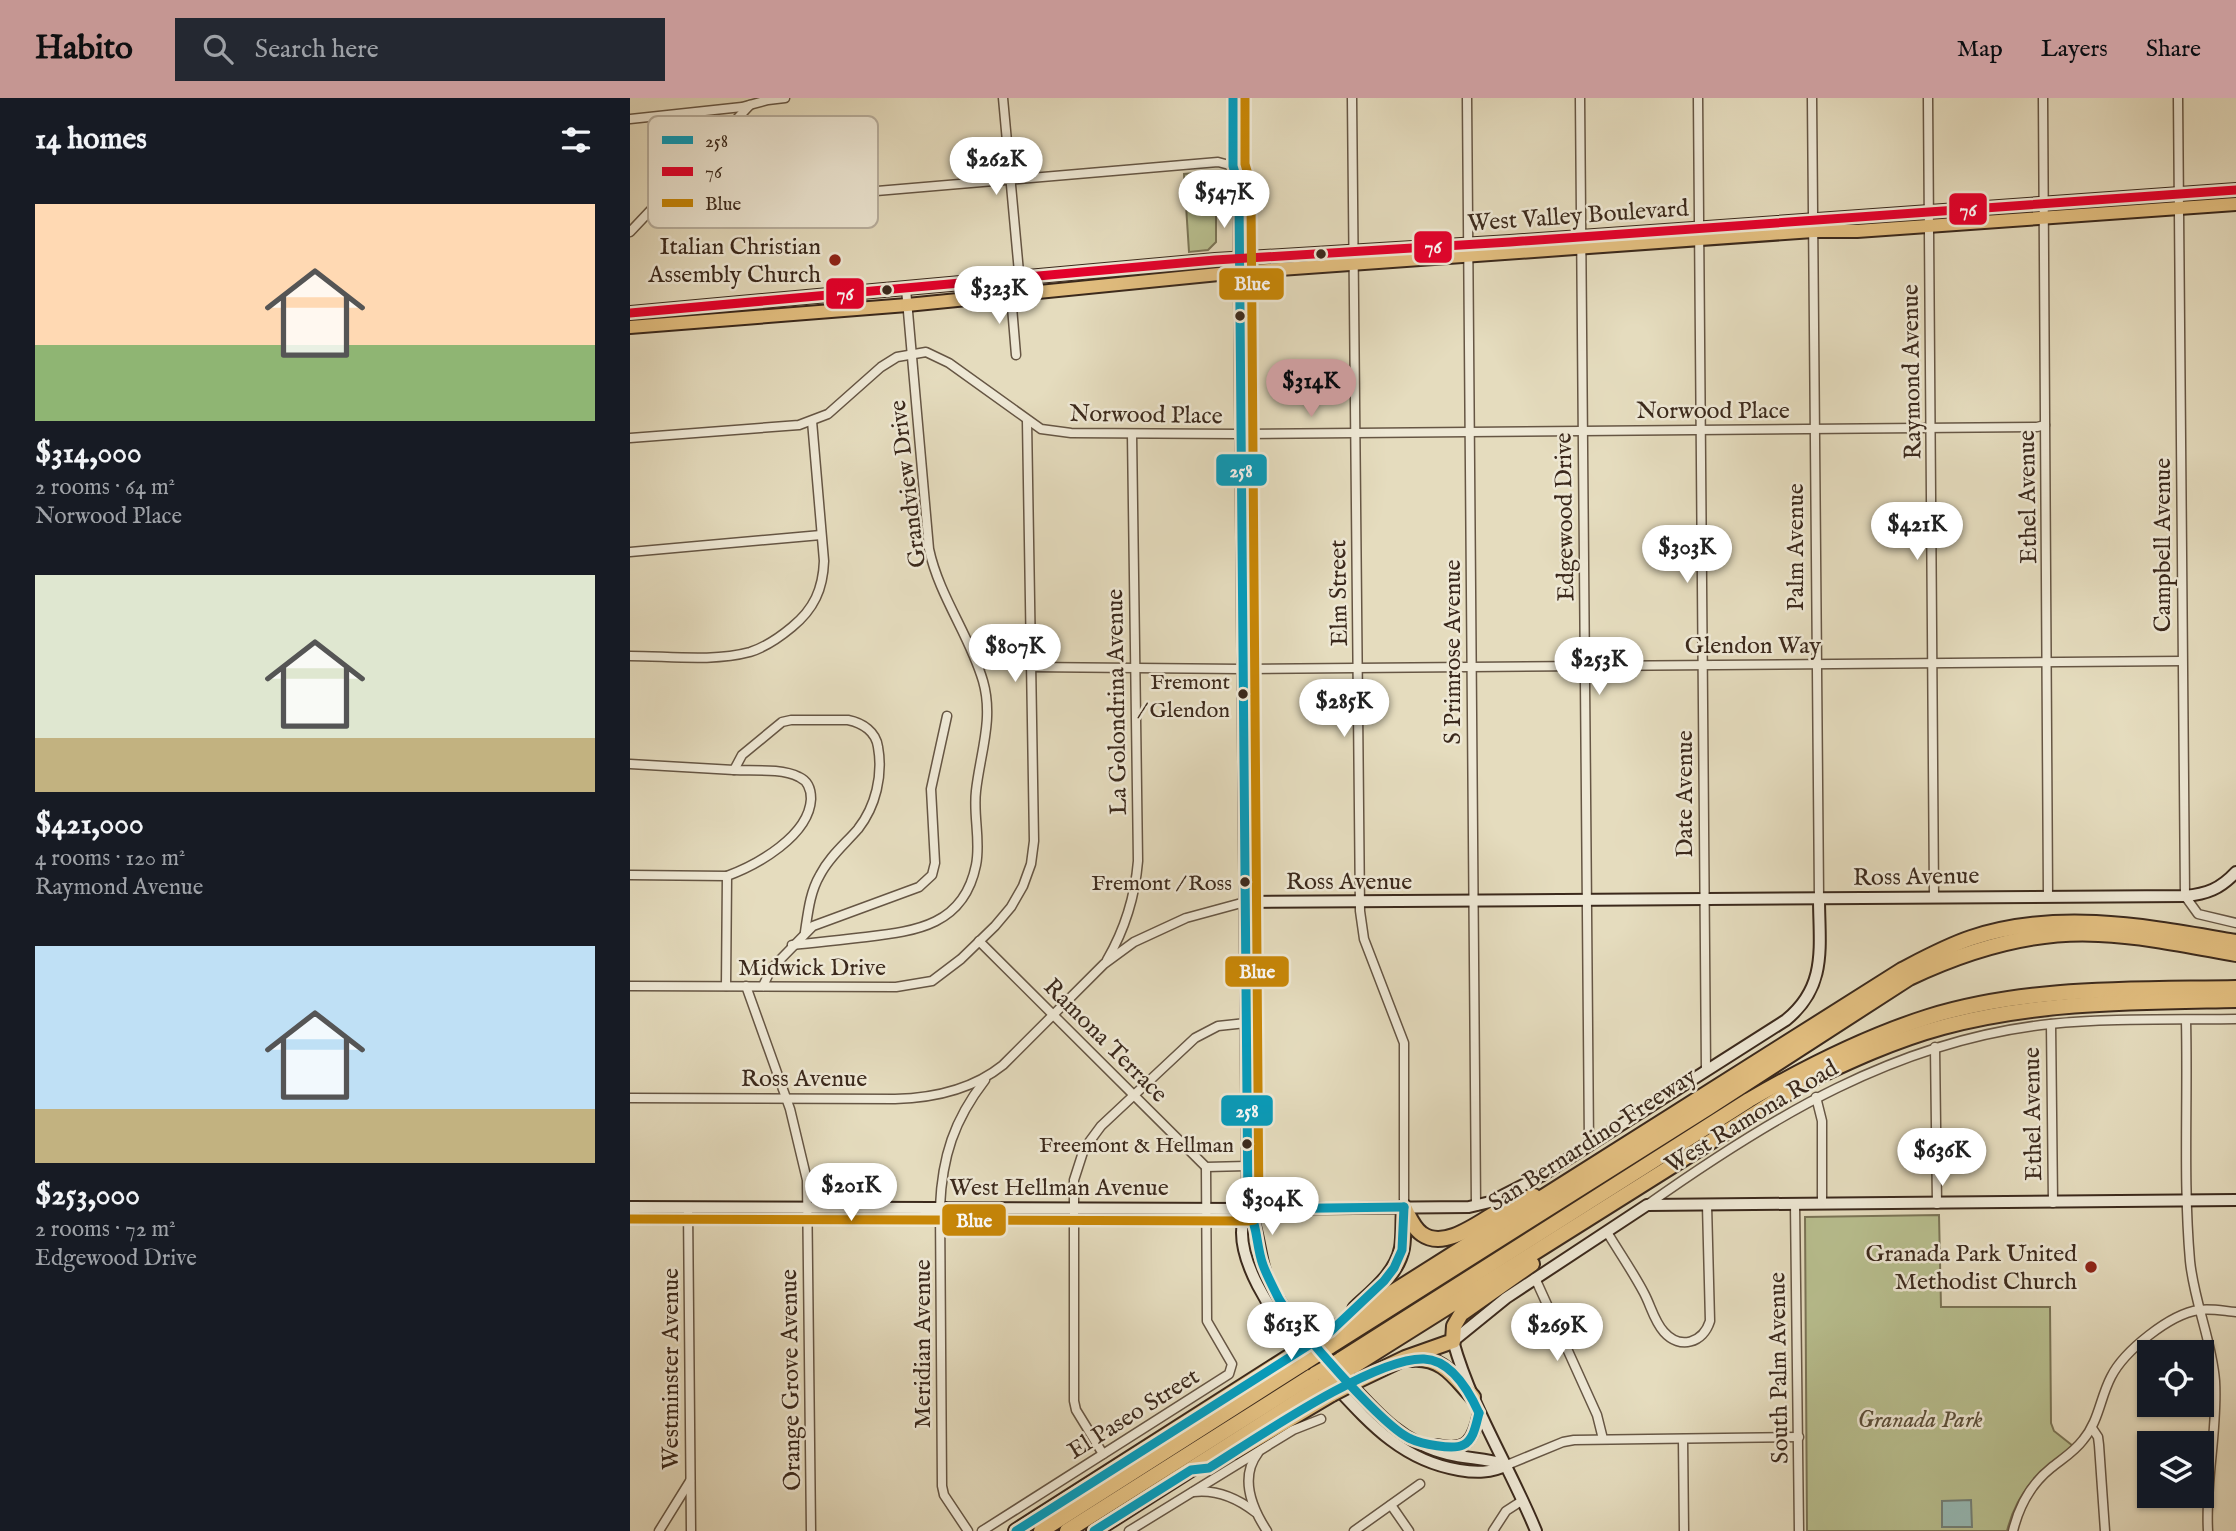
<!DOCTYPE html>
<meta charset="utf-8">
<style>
:root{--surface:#171b24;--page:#242831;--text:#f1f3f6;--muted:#9ea1a6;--accent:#c59692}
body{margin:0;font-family:"IM FELL English",serif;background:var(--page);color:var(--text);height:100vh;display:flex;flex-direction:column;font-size:26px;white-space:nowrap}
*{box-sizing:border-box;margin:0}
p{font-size:23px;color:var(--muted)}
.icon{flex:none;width:38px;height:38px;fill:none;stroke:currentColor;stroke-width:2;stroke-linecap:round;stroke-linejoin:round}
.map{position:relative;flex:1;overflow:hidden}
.panel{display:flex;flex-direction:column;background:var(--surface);width:630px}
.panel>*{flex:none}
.tools{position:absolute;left:1507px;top:1242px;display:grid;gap:14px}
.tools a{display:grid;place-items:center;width:77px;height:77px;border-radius:0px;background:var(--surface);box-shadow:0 2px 5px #0004;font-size:35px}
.price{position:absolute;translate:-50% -60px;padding:0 16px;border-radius:24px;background:#fff;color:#222;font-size:23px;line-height:46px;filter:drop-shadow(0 2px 4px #0008)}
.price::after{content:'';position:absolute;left:50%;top:42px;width:21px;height:16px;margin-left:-10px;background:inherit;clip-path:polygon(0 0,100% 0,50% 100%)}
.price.current{background:var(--accent);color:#111}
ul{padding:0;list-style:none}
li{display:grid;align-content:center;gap:14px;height:371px;padding:0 35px}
li span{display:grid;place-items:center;height:217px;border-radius:0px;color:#555}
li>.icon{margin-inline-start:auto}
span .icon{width:126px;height:126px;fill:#fffc;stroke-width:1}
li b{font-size:30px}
h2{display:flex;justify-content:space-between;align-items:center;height:84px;padding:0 35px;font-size:30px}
header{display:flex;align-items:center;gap:42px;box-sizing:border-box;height:98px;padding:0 35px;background:var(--accent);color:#111}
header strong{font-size:33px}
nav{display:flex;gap:38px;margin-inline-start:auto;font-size:24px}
.search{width:490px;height:63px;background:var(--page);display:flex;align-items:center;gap:18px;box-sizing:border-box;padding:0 24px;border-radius:0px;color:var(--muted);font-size:26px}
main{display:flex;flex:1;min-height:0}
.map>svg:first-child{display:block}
</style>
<header>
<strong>Habito</strong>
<div class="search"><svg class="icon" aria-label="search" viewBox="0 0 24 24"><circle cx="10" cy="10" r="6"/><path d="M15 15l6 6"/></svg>Search here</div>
<nav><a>Map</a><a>Layers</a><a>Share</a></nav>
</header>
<main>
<section class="panel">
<h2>14 homes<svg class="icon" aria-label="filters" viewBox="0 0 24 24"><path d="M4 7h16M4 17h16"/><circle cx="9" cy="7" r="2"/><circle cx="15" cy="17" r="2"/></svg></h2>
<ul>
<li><span style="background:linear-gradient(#ffd9b3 65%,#8fb573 0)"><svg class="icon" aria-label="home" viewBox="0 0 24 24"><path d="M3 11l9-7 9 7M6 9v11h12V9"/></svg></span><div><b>$314,000</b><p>2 rooms · 64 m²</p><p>Norwood Place</p></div></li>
<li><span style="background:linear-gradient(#dfe7d0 75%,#c2b280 0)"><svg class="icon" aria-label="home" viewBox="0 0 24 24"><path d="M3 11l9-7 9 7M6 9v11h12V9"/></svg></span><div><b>$421,000</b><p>4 rooms · 120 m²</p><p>Raymond Avenue</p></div></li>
<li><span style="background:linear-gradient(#bfe0f5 75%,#c2b280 0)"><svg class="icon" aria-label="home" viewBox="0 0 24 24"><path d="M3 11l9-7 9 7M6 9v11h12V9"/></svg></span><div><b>$253,000</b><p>2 rooms · 72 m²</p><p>Edgewood Drive</p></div></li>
</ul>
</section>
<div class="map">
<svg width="1606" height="1433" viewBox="0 0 1606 1433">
<rect width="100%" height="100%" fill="#e5dcbe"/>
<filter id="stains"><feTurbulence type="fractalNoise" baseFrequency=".00286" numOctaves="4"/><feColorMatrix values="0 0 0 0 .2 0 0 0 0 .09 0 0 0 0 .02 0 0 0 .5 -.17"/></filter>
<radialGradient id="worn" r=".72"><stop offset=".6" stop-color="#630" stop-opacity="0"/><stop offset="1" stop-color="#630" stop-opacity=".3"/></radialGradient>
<g fill="#b8bf8f" stroke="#7a7456" stroke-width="2">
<polygon points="590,73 586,90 586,144 578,152 559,154 554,76"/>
<path d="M1309,1117L1311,1209H1420L1421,1325L1424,1333L1443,1348C1410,1374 1388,1390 1377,1433H1177L1175,1119Z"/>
</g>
<polygon fill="#96bab6" stroke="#728078" stroke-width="2" points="1341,1402 1342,1429 1312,1429 1312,1403"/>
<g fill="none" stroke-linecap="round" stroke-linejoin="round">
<g stroke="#665644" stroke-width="11">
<g id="street">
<polyline points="373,0 391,196"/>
<polyline points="722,0 730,813 734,841 774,945 774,1109"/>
<polyline points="837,0 846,1108"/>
<polyline points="950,0 959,1047"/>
<polyline points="1068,0 1076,972"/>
<polyline points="1182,0 1189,800"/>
<polyline points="1298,0 1304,799"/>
<polyline points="1413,0 1418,798"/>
<polyline points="1548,0 1555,798 1568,816 1606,825"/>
<polyline points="0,21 112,9 138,2 155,0"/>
<polyline points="23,112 588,64 603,68"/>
<polyline points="0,134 120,7"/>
<polyline points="381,197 386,257"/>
<polyline points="0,340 169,327 198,316 251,269 267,259 296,254 319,265 411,331 441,335 609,336 1407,329 1415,327"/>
<polyline points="0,454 191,437"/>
<path d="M0,558C38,558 83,564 120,554C136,549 150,539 162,529C184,511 193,491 194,463L182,323"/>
<polyline points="400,569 612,571 1552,563"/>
<path d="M0,666L104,672L112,657L152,624L161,622H218C233,625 246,634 248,649C253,677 246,708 228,731C215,746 199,759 190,777C180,794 178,814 175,834"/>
<polyline points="0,777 97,778"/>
<polyline points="349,843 576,1069 617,1068"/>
<path d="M162,847C187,844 212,842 236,839C287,833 334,827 346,767C351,743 343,718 346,693C350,656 364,621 353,583C340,538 309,498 299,451L276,191"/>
<path d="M477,862C495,831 505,799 508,763L502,336"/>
<polyline points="0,888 266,889 302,883 331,861 365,828 381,809 393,788 401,766 404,743 397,323"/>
<path d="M96,888L97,778C127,767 179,738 181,701C181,692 178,683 169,679C151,670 123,673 104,672"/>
<polyline points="116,888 160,1011 177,1082 181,1433"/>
<polyline points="133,888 141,871 183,828 289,789 302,777 305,765 301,691 317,618"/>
<path d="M1556,922C1558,1002 1553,1083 1560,1163C1564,1204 1582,1243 1585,1283C1588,1333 1575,1383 1578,1433"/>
<polyline points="1421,926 1423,1105"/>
<polyline points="1305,949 1307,1106"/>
<polyline points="1186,999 1192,1023 1192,1106"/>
<path d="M0,1000L265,1001C304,1000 342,992 373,967L474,866L504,844L556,820L615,804"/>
<polyline points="1165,1106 1169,1433"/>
<path d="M1017,1107C1140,1020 1267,942 1420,926C1481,920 1544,922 1606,921"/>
<polyline points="58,1109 61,1433"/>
<path d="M977,1134C989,1154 1003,1174 1014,1195C1021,1208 1024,1223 1034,1234C1050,1252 1073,1245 1080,1223L1077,1107"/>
<polyline points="905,1180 967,1317 973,1341"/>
<polyline points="1462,1330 1468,1339 1469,1347 1475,1433"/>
<polyline points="1053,1341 1054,1433"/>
<path d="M628,1355C609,1380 622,1410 637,1433"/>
<polyline points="473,1356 446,1312 444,1303 444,1082 454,1051 471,1028 565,940 588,928 616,925"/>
<polyline points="877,1367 933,1344 944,1342 1169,1339"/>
<path d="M563,1394C587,1391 607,1400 625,1414"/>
<polyline points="761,1407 779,1433"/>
<polyline points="29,1433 60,1383"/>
<path d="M338,1433L314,1397L312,1388L310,1109C312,1059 324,1022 355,982"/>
<polyline points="352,1433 599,1276 602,1266 577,1223 576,1069"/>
<polyline points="499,1433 663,1332 691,1321"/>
<polyline points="724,1433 790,1386"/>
<polyline points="863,1433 876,1413 893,1402"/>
<path d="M1383,1433C1389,1408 1401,1386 1421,1370C1432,1361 1444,1354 1453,1342C1469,1323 1470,1300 1481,1279C1494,1253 1540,1216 1569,1212C1580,1210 1594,1213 1606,1214"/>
</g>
</g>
<g stroke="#3b291c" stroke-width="14">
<g id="secondary">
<path d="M603,0V68L608,85L609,103L618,1111C629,1130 629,1157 637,1179C652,1215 682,1243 708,1271"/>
<polyline points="608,85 614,69 613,0"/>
<path d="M615,804L1555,798C1577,796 1590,791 1606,774"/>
<path d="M0,1109L618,1111L839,1109L860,1104L911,1078L1156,922C1198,888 1189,848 1189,800"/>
<path d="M618,1111C594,1152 649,1226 676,1256"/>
<path d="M718,1283C747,1315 774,1346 818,1356C838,1361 857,1360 877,1367"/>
<path d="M706,1289C742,1328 774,1363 829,1372C846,1375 861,1375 877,1367"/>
<path d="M807,1347C837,1354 843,1342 849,1315"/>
<path d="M906,1433C880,1369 842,1311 823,1243L876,1200L1017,1107L1606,1102"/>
</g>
</g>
<g stroke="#3b291c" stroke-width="16">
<g id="primary">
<polyline points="0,215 585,162 880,144 1606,92"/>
<polyline points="0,229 277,207 609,174 1183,133 1227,133 1606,106"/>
</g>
</g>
<g stroke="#3b291c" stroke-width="18">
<g id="highway">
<path d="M774,1109C779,1118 783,1130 792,1136C817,1154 856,1118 878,1108C886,1104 895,1101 904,1098"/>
<path d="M725,1211C743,1194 767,1176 772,1150C774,1138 773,1124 774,1112"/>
<path d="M690,1240L1272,872C1295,860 1317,848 1341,840C1428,811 1518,829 1606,844"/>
<path d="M699,1249L1078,1010L1279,880C1338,852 1402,832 1469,836C1515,838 1561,848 1606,856"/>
<path d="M782,1261C813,1259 824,1279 843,1299"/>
<path d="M710,1262L1119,1002C1176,969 1235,939 1298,919C1397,888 1504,892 1606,890"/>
<path d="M719,1271L1174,985C1219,963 1265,942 1313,929C1409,903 1508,904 1606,902"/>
<polyline points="729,1282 775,1260 823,1243 824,1228 831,1216 902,1166"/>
<polyline points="606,1353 702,1296"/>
<polyline points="386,1433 665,1255"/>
<polyline points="411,1433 674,1265"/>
<polyline points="437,1433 685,1276"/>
<polyline points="464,1433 694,1286"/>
</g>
</g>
<use href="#street" stroke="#eee8d5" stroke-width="8"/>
<use href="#secondary" stroke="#eee8d5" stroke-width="10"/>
<use href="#primary" stroke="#e2be7f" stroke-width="12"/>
<use href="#highway" stroke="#e2be7f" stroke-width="14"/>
<g stroke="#3b291c" stroke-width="18" stroke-linecap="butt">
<g id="highway-bridge">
<polyline points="665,1255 690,1240"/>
<polyline points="674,1265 699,1249"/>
<polyline points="685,1276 710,1262"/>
<polyline points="694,1286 719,1271"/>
<polyline points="702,1296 729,1282"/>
</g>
</g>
<use href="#highway-bridge" stroke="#e2be7f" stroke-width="14"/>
<g stroke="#eee8d5" stroke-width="14">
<g id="bus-1">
<path d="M603,0V68L608,85L609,103L618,1111C628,1128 626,1148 633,1167C637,1178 644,1191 649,1201C665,1228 754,1330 781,1341C791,1346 823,1352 833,1347C844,1342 846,1326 849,1315"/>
<polyline points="618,1111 774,1109"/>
<polyline points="386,1433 701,1233 754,1183 764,1170 772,1152 774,1109"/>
<path d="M464,1433L561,1372L579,1370C624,1342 744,1259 794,1261C821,1262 839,1293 849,1315"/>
</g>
</g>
<g stroke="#eee8d5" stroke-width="14">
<polyline id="bus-2" points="0,215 585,162 880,144 1606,92"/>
</g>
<g stroke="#eee8d5" stroke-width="14">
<polyline id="bus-3" points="0,1121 618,1123 624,1122 629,1117 621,103 620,83 615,66 615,0"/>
</g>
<use href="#bus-1" stroke="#069cbc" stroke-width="9"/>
<use href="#bus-2" stroke="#e4002b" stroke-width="9"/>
<use href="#bus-3" stroke="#c88707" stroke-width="9"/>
</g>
<g fill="#3b291c" stroke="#eee8d5" stroke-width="2.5">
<circle cx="691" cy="156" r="6"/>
<circle cx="257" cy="192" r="6"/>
<circle cx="610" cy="218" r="6"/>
<circle cx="613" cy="596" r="6"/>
<circle cx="615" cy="784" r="6"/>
<circle cx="617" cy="1046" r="6"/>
</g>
<g fill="#8f2418" stroke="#eee8d5" stroke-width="2.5">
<circle cx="205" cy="162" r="7"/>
<circle cx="1461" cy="1169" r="7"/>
</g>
<g text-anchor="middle" stroke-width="5" stroke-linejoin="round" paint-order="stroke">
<g font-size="22" fill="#3b291c" stroke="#eee8d5" text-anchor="end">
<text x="600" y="591">Fremont<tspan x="600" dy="28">/ Glendon</tspan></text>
<text x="602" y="792">Fremont / Ross</text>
<text x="604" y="1054">Freemont &amp; Hellman</text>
</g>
<g font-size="24" fill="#3b291c" stroke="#eee8d5">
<text transform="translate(948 117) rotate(-4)" y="8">West Valley Boulevard</text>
<text transform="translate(1281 274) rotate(-91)" y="8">Raymond Avenue</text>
<text x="1083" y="320">Norwood Place</text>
<text transform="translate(516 316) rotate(1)" y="8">Norwood Place</text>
<text transform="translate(277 386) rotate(-97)" y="8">Grandview Drive</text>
<text transform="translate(1397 399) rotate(-91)" y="8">Ethel Avenue</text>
<text transform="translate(934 419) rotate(-91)" y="8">Edgewood Drive</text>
<text transform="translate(1532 447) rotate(-90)" y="8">Campbell Avenue</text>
<text transform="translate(1165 449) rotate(-90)" y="8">Palm Avenue</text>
<text transform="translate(708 495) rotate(-91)" y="8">Elm Street</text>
<text x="1123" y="555">Glendon Way</text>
<text transform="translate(822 554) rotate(-90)" y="8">S Primrose Avenue</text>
<text transform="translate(486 604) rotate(-91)" y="8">La Golondrina Avenue</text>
<text transform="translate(1054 696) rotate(-90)" y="8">Date Avenue</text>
<text transform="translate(1286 778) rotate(-1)" y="8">Ross Avenue</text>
<text x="719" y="791">Ross Avenue</text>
<text x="182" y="877">Midwick Drive</text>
<text transform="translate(476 942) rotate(45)" y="8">Ramona Terrace</text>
<text x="174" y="988">Ross Avenue</text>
<text transform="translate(1402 1016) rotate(-91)" y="8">Ethel Avenue</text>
<text transform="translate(1121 1018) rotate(-31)" y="8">West Ramona Road</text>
<text transform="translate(962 1041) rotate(-33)" y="8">San Bernardino Freeway</text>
<text x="429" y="1097">West Hellman Avenue</text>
<text transform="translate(292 1246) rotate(-90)" y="8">Meridian Avenue</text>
<text transform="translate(1148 1270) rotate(-91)" y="8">South Palm Avenue</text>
<text transform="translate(40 1271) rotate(-90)" y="8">Westminster Avenue</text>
<text transform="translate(160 1282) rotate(-91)" y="8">Orange Grove Avenue</text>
<text transform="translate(503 1315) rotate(-32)" y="8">El Paseo Street</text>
</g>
<g font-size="24" fill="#3b291c" stroke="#eee8d5" text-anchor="end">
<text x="191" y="156">Italian Christian<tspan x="191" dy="28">Assembly Church</tspan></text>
<text x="1447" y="1163">Granada Park United<tspan x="1447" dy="28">Methodist Church</tspan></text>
</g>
<g font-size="24" font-style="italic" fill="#5a4e39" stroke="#eee8d5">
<text x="1290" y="1329">Granada Park</text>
</g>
</g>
<rect x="18" y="18" width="230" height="112" rx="10" fill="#eee8d5" stroke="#b8af9e" stroke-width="2"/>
<rect x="32" y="38" width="31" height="8" fill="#069cbc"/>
<rect x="32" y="69" width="31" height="9" fill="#e4002b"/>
<rect x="32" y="101" width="31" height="8" fill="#c88707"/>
<g font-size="19" fill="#3b291c">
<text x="75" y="49">258</text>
<text x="75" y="80">76</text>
<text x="75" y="112">Blue</text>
</g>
<g stroke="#eee8d5" stroke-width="2.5">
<rect x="1318" y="94" width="40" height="34" rx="7" fill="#e4002b"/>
<rect x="783" y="132" width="40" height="34" rx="7" fill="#e4002b"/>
<rect x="588" y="169" width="67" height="34" rx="7" fill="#c88707"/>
<rect x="195" y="179" width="40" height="33" rx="7" fill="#e4002b"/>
<rect x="585" y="355" width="53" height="34" rx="7" fill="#069cbc"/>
<rect x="594" y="857" width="66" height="33" rx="7" fill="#c88707"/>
<rect x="590" y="996" width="54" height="33" rx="7" fill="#069cbc"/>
<rect x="311" y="1105" width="66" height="34" rx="7" fill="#c88707"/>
</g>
<g font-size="19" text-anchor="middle" font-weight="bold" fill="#fff">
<text x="1338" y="118">76</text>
<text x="803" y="155">76</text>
<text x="622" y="192">Blue</text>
<text x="215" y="202">76</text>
<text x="611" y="379">258</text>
<text x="627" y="880">Blue</text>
<text x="617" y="1019">258</text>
<text x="344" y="1129">Blue</text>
</g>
<rect width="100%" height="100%" filter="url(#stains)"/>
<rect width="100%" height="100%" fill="url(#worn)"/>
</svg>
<div class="tools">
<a><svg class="icon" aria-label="locate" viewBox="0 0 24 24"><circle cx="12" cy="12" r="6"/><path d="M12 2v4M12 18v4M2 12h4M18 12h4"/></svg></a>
<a><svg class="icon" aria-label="layers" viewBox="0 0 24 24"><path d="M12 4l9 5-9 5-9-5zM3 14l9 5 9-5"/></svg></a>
</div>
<b class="price" style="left:366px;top:99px">$262K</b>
<b class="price" style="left:594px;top:132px">$547K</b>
<b class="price" style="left:369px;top:228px">$323K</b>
<b class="price current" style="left:681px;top:321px">$314K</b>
<b class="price" style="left:1287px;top:464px">$421K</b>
<b class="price" style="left:1057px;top:487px">$303K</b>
<b class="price" style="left:385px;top:586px">$807K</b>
<b class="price" style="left:969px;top:599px">$253K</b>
<b class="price" style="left:714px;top:641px">$285K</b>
<b class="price" style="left:1312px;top:1090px">$636K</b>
<b class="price" style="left:221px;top:1125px">$201K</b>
<b class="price" style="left:642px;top:1139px">$304K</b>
<b class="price" style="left:661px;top:1264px">$613K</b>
<b class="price" style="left:927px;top:1265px">$269K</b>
</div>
</main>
